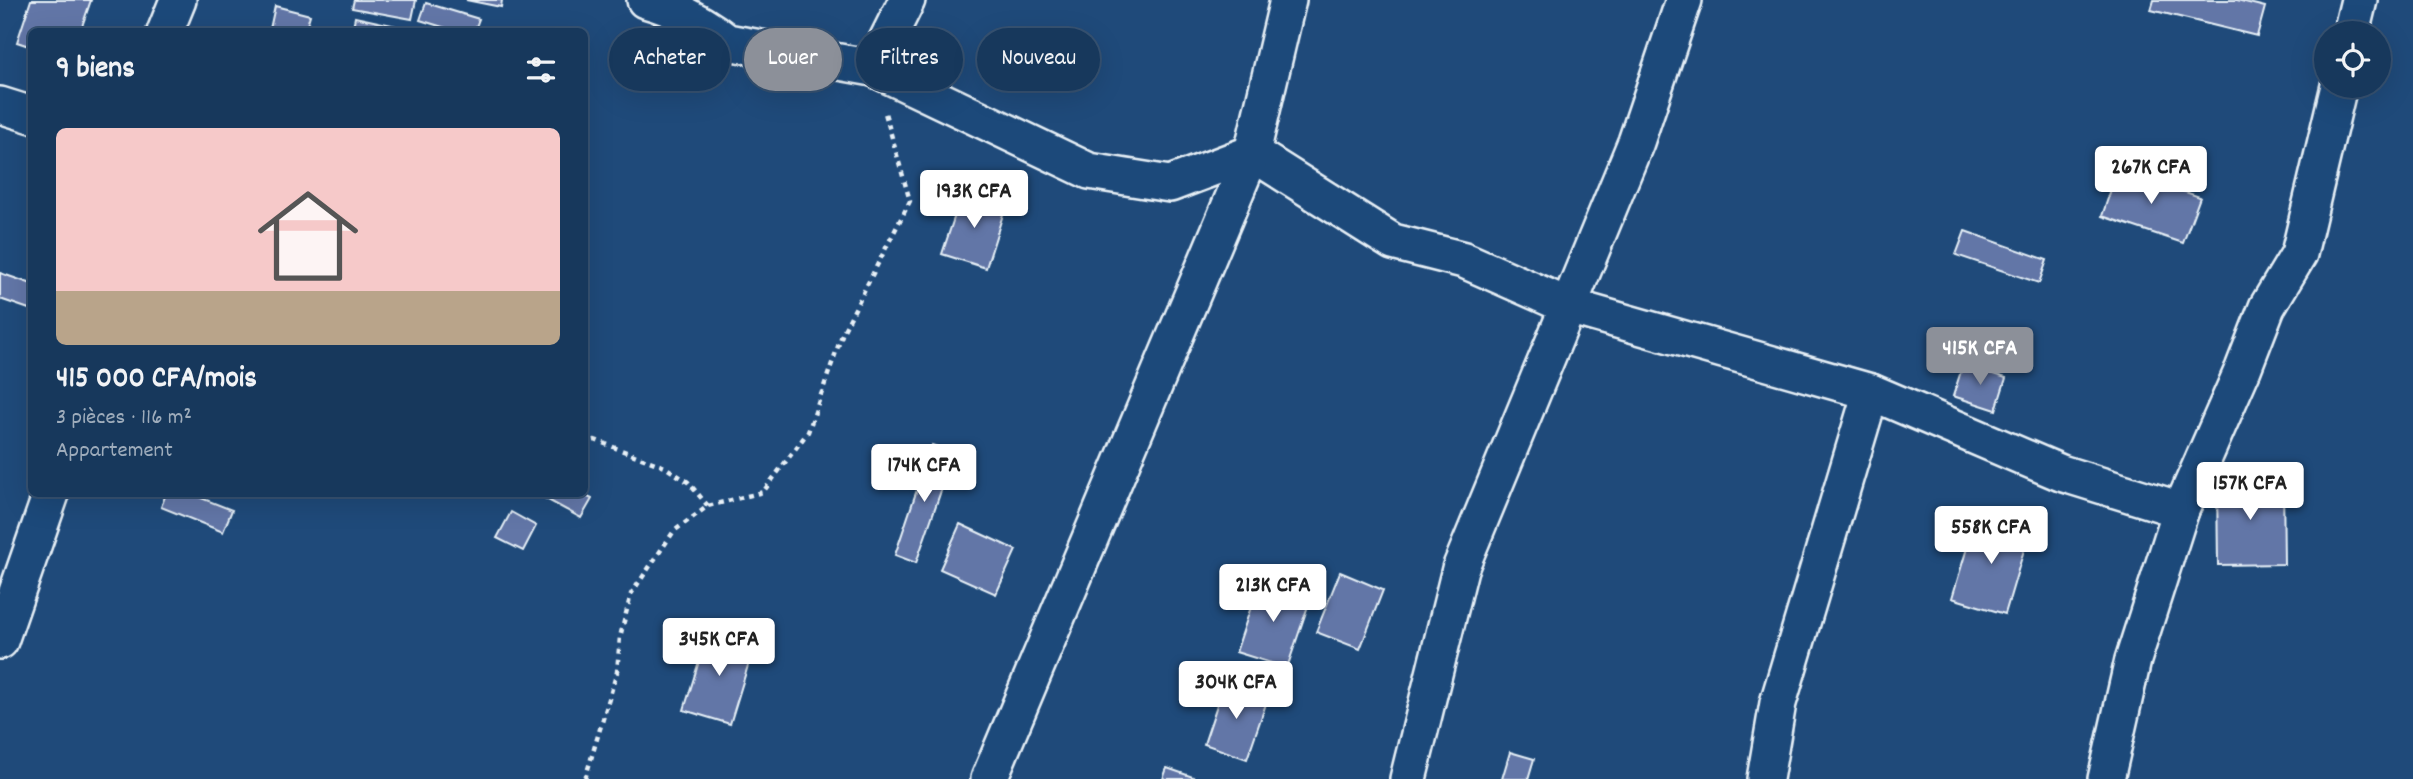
<!DOCTYPE html>
<html lang="fr">
<meta charset="utf-8">
<style>
:root{--surface:#17385c;--page:#244365;--text:#f1f3f6;--muted:#9eacbb;--line:#365272;--accent:#8c9099}
body{margin:0;font-family:Dekko,sans-serif;background:var(--page);color:var(--text);height:100vh;display:flex;flex-direction:column;font-size:26px;white-space:nowrap}
*{box-sizing:border-box;margin:0}
p{font-size:23px;color:var(--muted)}
.icon{flex:none;width:38px;height:38px;fill:none;stroke:currentColor;stroke-width:2;stroke-linecap:round;stroke-linejoin:round}
.map{position:relative;flex:1;overflow:hidden}
.panel{position:absolute;left:28px;top:28px;width:560px;height:469px;display:flex;flex-direction:column;background:var(--surface);border-radius:10px;box-shadow:0 7px 28px #0002,0 0 0 2px var(--line)}
.panel>*{flex:none}
.hud{position:absolute;left:609px;top:28px;width:665px;height:63px;display:flex;gap:14px}
.tools{position:absolute;left:2314px;top:21px;display:grid;gap:14px}
.tools a{display:grid;place-items:center;width:77px;height:77px;border-radius:50%;background:var(--surface);box-shadow:0 7px 28px #0002,0 0 0 2px var(--line);font-size:35px}
.price{position:absolute;translate:-50% -60px;padding:0 16px;border-radius:7px;background:#fff;color:#222;font-size:23px;line-height:46px;filter:drop-shadow(0 2px 4px #0008)}
.price::after{content:'';position:absolute;left:50%;top:42px;width:21px;height:16px;margin-left:-10px;background:inherit;clip-path:polygon(0 0,100% 0,50% 100%)}
.price.selected{background:var(--accent);color:#fff}
ul{padding:0;list-style:none}
li{display:grid;align-content:center;gap:14px;height:371px;padding:0 28px}
li span{display:grid;place-items:center;height:217px;border-radius:10px;color:#555}
li>.icon{margin-inline-start:auto}
span .icon{width:126px;height:126px;fill:#fffc;stroke-width:1}
li b{font-size:30px}
h2{display:flex;justify-content:space-between;align-items:center;height:84px;padding:0 28px;font-size:30px}
.pill{padding:0 24px;border-radius:32px;background:var(--surface);box-shadow:0 7px 28px #0002,0 0 0 2px var(--line);font-size:24px;line-height:63px}
.pill.selected{background:var(--accent);color:#fff}
.map>svg:first-child{display:block}
</style>
<div class="map">
<svg width="2413" height="779" viewBox="0 0 2413 779">
<rect width="100%" height="100%" fill="#1f4a7a"/>
<filter id="ink" filterUnits="userSpaceOnUse"><feTurbulence type="fractalNoise" baseFrequency=".0143" numOctaves="2"/><feDisplacementMap in="SourceGraphic" scale="14" xChannelSelector="R" yChannelSelector="G"/><feConvolveMatrix kernelMatrix="1 2 1 2 8 2 1 2 1" color-interpolation-filters="sRGB"/></filter>
<g filter="url(#ink)">
<g fill="#6276a7" stroke="#e8f1f8" stroke-width="2">
<polygon points="31,0 91,0 80,32 32,32 32,47 17,42"/>
<polygon points="354,0 416,0 412,19 352,8"/>
<polygon points="466,0 502,0 501,7"/>
<polygon points="2154,0 2237,0 2265,7 2257,36 2151,10"/>
<polygon points="426,3 479,19 474,32 459,32 420,20"/>
<polygon points="275,6 310,15 305,32 270,29"/>
<polygon points="355,17 424,32 352,32"/>
<polygon points="2118,169 2200,197 2183,243 2102,216"/>
<polygon points="963,191 1006,205 986,268 942,254"/>
<polygon points="1965,231 2047,260 2039,283 1956,255"/>
<polygon points="0,273 32,284 32,310 0,299"/>
<polygon points="1963,365 2006,378 1996,410 1953,396"/>
<polygon points="932,445 954,453 916,563 895,555"/>
<polygon points="2283,480 2284,564 2218,565 2217,481"/>
<polygon points="166,494 191,494 232,510 223,532 161,507"/>
<polygon points="537,494 582,494 592,499 581,518"/>
<polygon points="511,512 536,526 523,551 497,538"/>
<polygon points="1976,518 2029,533 2005,614 1952,598"/>
<polygon points="960,524 1016,550 996,594 940,569"/>
<polygon points="1340,572 1383,590 1360,649 1316,632"/>
<polygon points="1260,580 1311,597 1287,668 1236,652"/>
<polygon points="708,632 754,646 730,724 684,710"/>
<polygon points="1224,684 1268,698 1247,759 1204,744"/>
<polygon points="1510,752 1534,759 1528,779 1502,779"/>
<polygon points="1167,768 1193,777 1192,779 1163,779"/>
</g>
<g fill="none" stroke-linecap="round" stroke-linejoin="round">
<g stroke="#e8f1f8" stroke-width="40">
<g id="minor">
<path d="M645,0C677,9 702,22 727,42L873,68"/>
<polyline points="907,0 873,68 1089,171 1170,184 1252,153 1393,242 1464,260 1568,306 1871,392 1778,703 1765,779"/>
<polyline points="165,32 178,0"/>
<polyline points="2351,33 2359,0"/>
<polyline points="0,105 32,115"/>
<polyline points="1871,392 2061,473 2181,510 2243,369 2267,307 2299,254 2339,86"/>
<polyline points="0,641 51,494"/>
<polyline points="989,779 1252,153 1288,0"/>
<polyline points="1408,779 1460,569 1636,142 1684,0"/>
<polyline points="2106,779 2133,660 2181,510"/>
</g>
</g>
<g stroke="#e8f1f8" stroke-width="4.5" stroke-dasharray="5 5" stroke-linecap="butt">
<polyline points="584,442 595,440 665,467 688,482 708,506"/>
<polyline points="585,779 617,672 620,637 631,594 674,531 708,506 763,492 808,432 843,332 910,201 885,113"/>
</g>
<use href="#minor" stroke="#1f4a7a" stroke-width="35"/>
</g>
</g>
</svg>
<div class="tools">
<a><svg class="icon" aria-label="locate" viewBox="0 0 24 24"><circle cx="12" cy="12" r="6"/><path d="M12 2v4M12 18v4M2 12h4M18 12h4"/></svg></a>
</div>
<b class="price" style="left:2151px;top:206px">267K CFA</b>
<b class="price" style="left:974px;top:230px">193K CFA</b>
<b class="price selected" style="left:1980px;top:387px">415K CFA</b>
<b class="price" style="left:924px;top:504px">174K CFA</b>
<b class="price" style="left:2250px;top:522px">157K CFA</b>
<b class="price" style="left:1991px;top:566px">558K CFA</b>
<b class="price" style="left:1273px;top:624px">213K CFA</b>
<b class="price" style="left:719px;top:678px">345K CFA</b>
<b class="price" style="left:1236px;top:721px">304K CFA</b>
<div class="hud">
<a class="pill">Acheter</a>
<a class="pill selected">Louer</a>
<a class="pill">Filtres</a>
<a class="pill">Nouveau</a>
</div>
<section class="panel">
<h2>9 biens<svg class="icon" aria-label="filters" viewBox="0 0 24 24"><path d="M4 7h16M4 17h16"/><circle cx="9" cy="7" r="2"/><circle cx="15" cy="17" r="2"/></svg></h2>
<ul>
<li><span style="background:linear-gradient(#f6c9c9 75%,#b9a48a 0)"><svg class="icon" aria-label="home" viewBox="0 0 24 24"><path d="M3 11l9-7 9 7M6 9v11h12V9"/></svg></span><div><b>415 000 CFA/mois</b><p>3 pièces · 116 m²</p><p>Appartement</p></div></li>
</ul>
</section>
</div>
